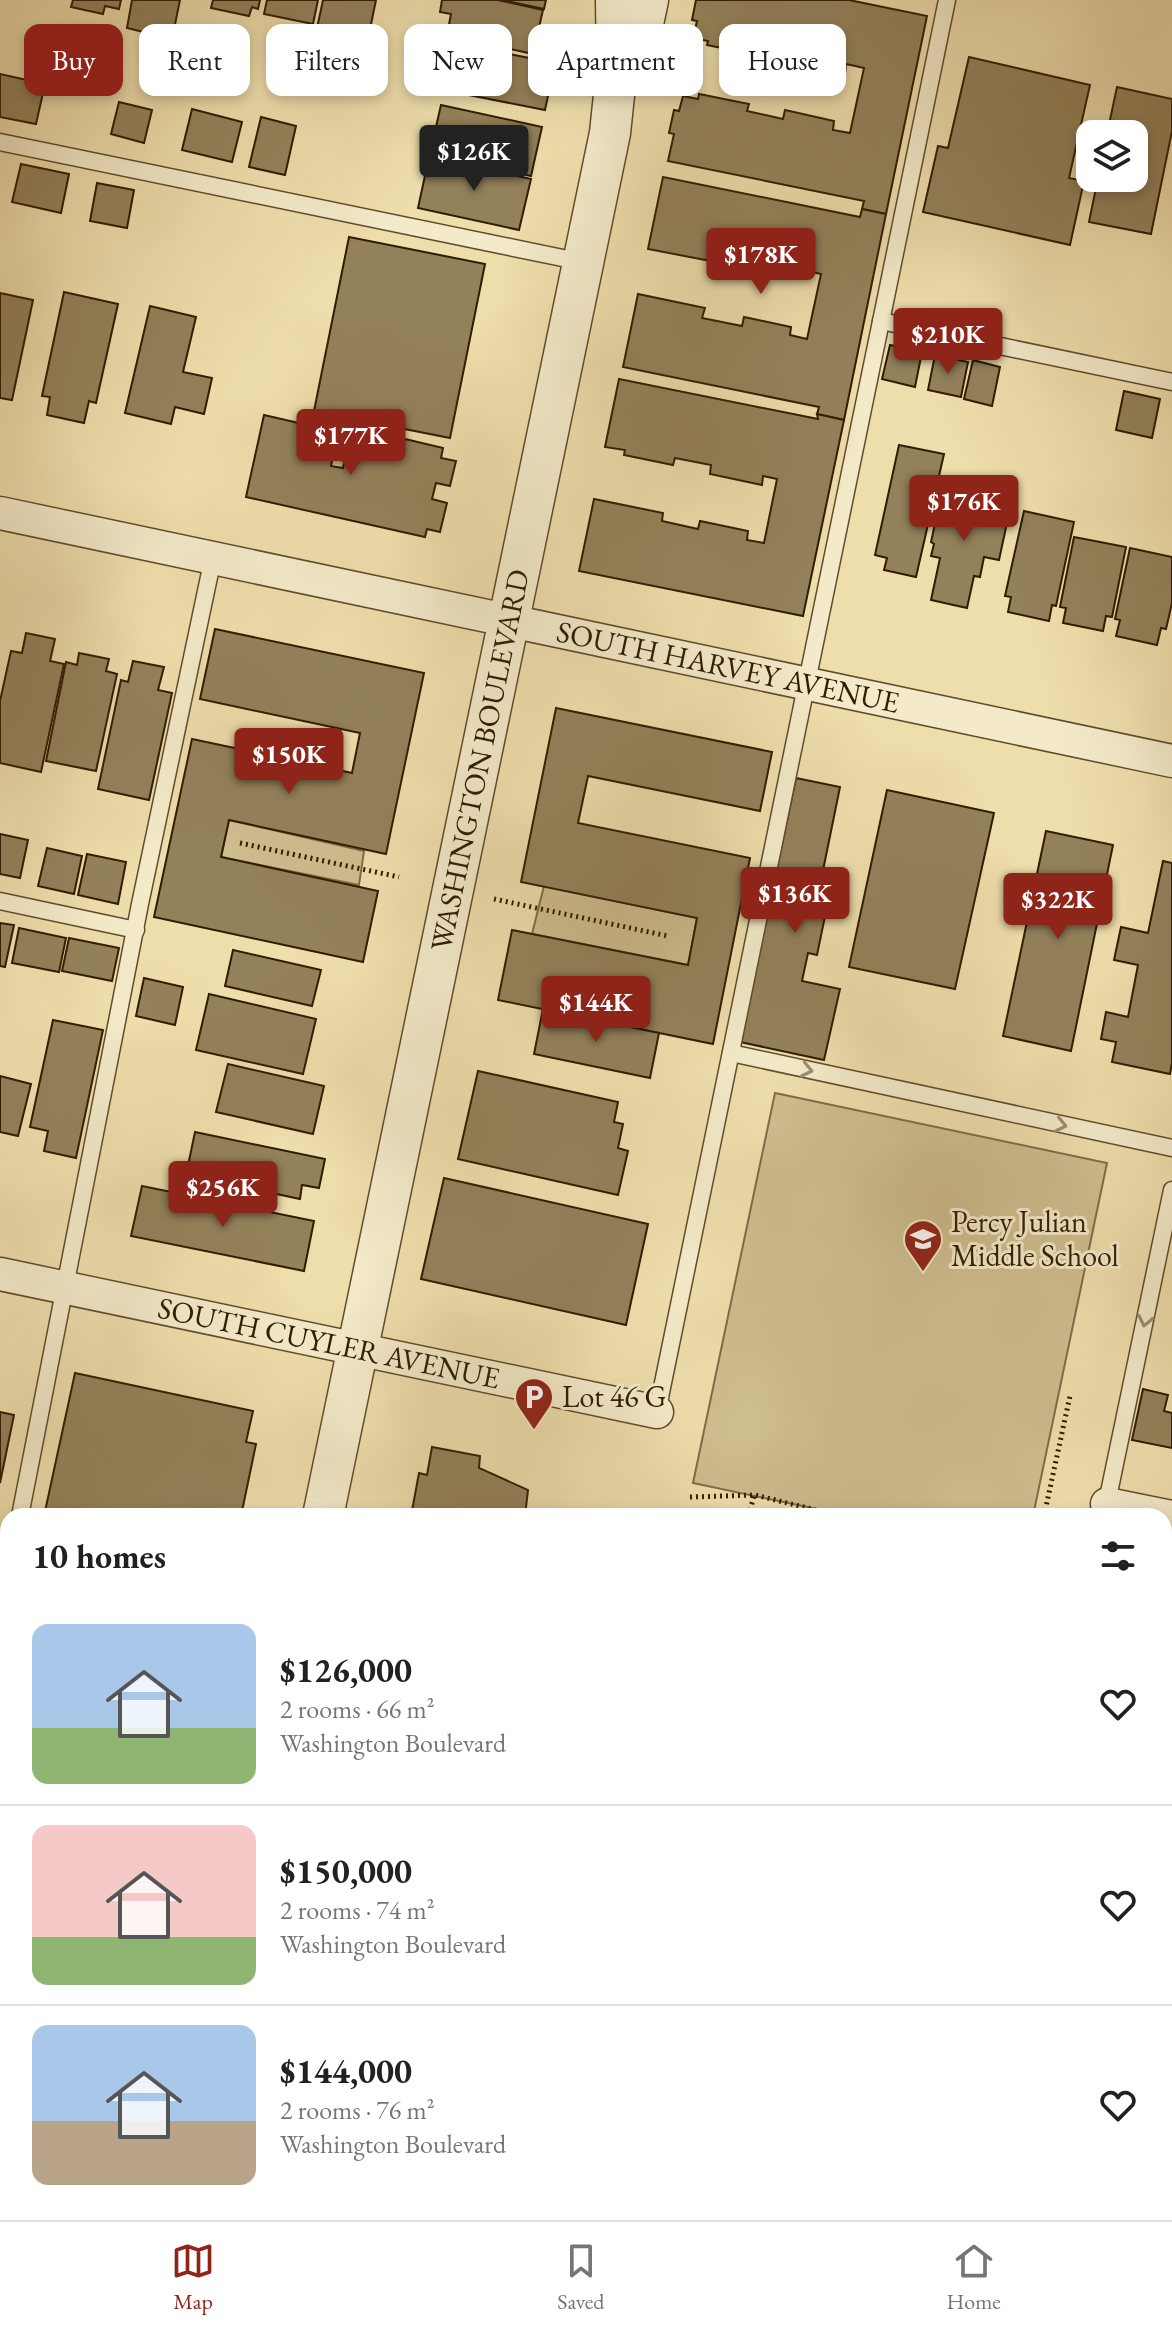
<!DOCTYPE html>
<meta charset="utf-8">
<style>
:root{--surface:#fff;--page:#f6f6f6;--text:#202124;--muted:#757577;--line:#e0e0e0;--accent:#8f2418}
body{margin:0;font-family:"EB Garamond",serif;background:var(--page);color:var(--text);height:100vh;display:flex;flex-direction:column;font-size:30px;white-space:nowrap}
*{box-sizing:border-box;margin:0}
p{font-size:26px;color:var(--muted)}
.icon{flex:none;width:44px;height:44px;fill:none;stroke:currentColor;stroke-width:2;stroke-linecap:round;stroke-linejoin:round}
.map{position:relative;flex:1;overflow:hidden}
.details{position:absolute;left:0px;top:1508px;width:1172px;height:712px;display:flex;flex-direction:column;background:var(--surface);border-radius:24px 24px 0 0;box-shadow:0 4px 12px #0003}
.details>*{flex:none}
.top-card{position:absolute;left:24px;top:24px;width:1124px;height:72px;display:flex;gap:16px}
.fabs{position:absolute;left:1076px;top:120px;display:grid;gap:16px}
.fabs a{display:grid;place-items:center;width:72px;height:72px;border-radius:16px;background:var(--surface);box-shadow:0 4px 12px #0003;font-size:40px}
.price{position:absolute;translate:-50% -68px;padding:0 18px;border-radius:8px;background:var(--accent);color:#fff;font-size:26px;line-height:52px;filter:drop-shadow(0 2px 4px #0008)}
.price::after{content:'';position:absolute;left:50%;top:48px;width:24px;height:18px;margin-left:-12px;background:inherit;clip-path:polygon(0 0,100% 0,50% 100%)}
.price.current{background:#222;color:#fff}
ul{padding:0;list-style:none}
li{display:flex;align-items:center;gap:24px;height:200px;padding:0 32px}
li+li{border-top:2px solid var(--line)}
li span{display:grid;place-items:center;flex:none;width:224px;height:160px;border-radius:16px;color:#555}
li>.icon{margin-inline-start:auto}
span .icon{width:96px;height:96px;fill:#fffc;stroke-width:1}
li b{font-size:34px}
h2{display:flex;justify-content:space-between;align-items:center;height:96px;padding:0 32px;font-size:34px}
.pill{padding:0 28px;border-radius:16px;background:var(--surface);box-shadow:0 4px 12px #0003;font-size:28px;line-height:72px}
.pill.current{background:var(--accent);color:#fff}
.dock{display:flex;justify-content:space-around;align-items:center;height:112px;border-top:2px solid var(--line);background:var(--surface);font-size:22px;color:var(--muted)}
.dock a{display:grid;justify-items:center;gap:4px}
.dock .current{color:var(--accent)}
.map>svg:first-child{display:block}
</style>
<div class="map">
<svg width="1172" height="2220" viewBox="0 0 1172 2220">
<rect width="100%" height="100%" fill="#eedeac"/>
<filter id="stains"><feTurbulence type="fractalNoise" baseFrequency=".0025" numOctaves="4"/><feColorMatrix values="0 0 0 0 .2 0 0 0 0 .09 0 0 0 0 .02 0 0 0 .5 -.17"/></filter>
<radialGradient id="worn" r=".72"><stop offset=".6" stop-color="#630" stop-opacity="0"/><stop offset="1" stop-color="#630" stop-opacity=".3"/></radialGradient>
<g fill="#cebd8f" stroke="#806c48" stroke-width="2">
<polygon points="229,820 364,851 359,885 221,857"/>
<polygon points="544,886 697,918 688,965 532,934"/>
<polygon points="775,1093 1107,1163 1033,1516 850,1516 693,1483"/>
</g>
<g fill="#93815a" stroke="#311c02" stroke-width="2">
<polygon points="73,0 121,0 119,9 105,6 103,14 71,7"/>
<polygon points="132,0 180,0 172,39 127,28"/>
<polygon points="213,0 260,0 258,9 252,7 249,16 211,8"/>
<polygon points="267,0 318,0 313,24 264,14"/>
<polygon points="323,0 376,0 364,58 313,47"/>
<polygon points="442,0 498,0 543,10 533,54 447,35 451,14 440,12"/>
<polygon points="502,0 546,0 544,9"/>
<polygon points="696,0 849,0 927,16 886,214 862,209 864,201 668,161 674,134 669,133 674,110 679,111 683,96 698,99 699,94 749,104 747,111 783,119 785,110 834,121 833,130 850,133 864,68 846,64 845,74 794,64 796,55 761,48 760,56 707,45 708,41 693,38 697,21 692,20"/>
<polygon points="459,44 555,63 545,110 438,89 444,60 456,62"/>
<polygon points="969,57 1090,85 1069,178 1084,181 1070,245 923,212 938,146 948,148"/>
<polygon points="0,74 45,84 36,124 0,117"/>
<polygon points="1117,87 1172,99 1172,131 1151,234 1089,222 1098,178 1134,178 1134,134 1107,134"/>
<polygon points="119,102 152,110 144,143 111,134"/>
<polygon points="441,105 542,127 531,176 430,153"/>
<polygon points="192,109 242,122 232,162 182,150"/>
<polygon points="261,117 296,126 285,175 249,167"/>
<polygon points="429,157 531,179 519,230 418,208"/>
<polygon points="21,164 69,174 61,213 12,202"/>
<polygon points="663,177 860,217 862,209 886,214 844,420 817,414 819,407 623,367 638,294 705,308 702,318 742,326 744,317 791,327 790,335 807,339 821,274 803,270 802,278 753,268 755,260 719,253 716,262 648,249"/>
<polygon points="97,183 134,190 127,228 90,221"/>
<polygon points="349,237 485,264 450,438 314,411"/>
<polygon points="64,292 118,304 96,403 89,401 84,423 47,415 50,397 42,396"/>
<polygon points="0,293 33,300 12,400 0,398"/>
<polygon points="150,306 196,317 183,372 212,378 204,414 175,407 171,424 125,413"/>
<polygon points="890,345 922,352 915,387 882,379"/>
<polygon points="935,355 968,362 961,397 928,390"/>
<polygon points="973,360 1000,367 992,406 964,399"/>
<polygon points="619,379 818,419 817,414 844,420 803,616 579,571 594,499 663,513 662,521 698,529 700,521 748,531 747,540 764,543 777,479 763,476 762,485 710,474 711,465 675,458 673,465 624,455 625,450 605,447"/>
<polygon points="1124,391 1160,399 1152,438 1116,430"/>
<polygon points="264,415 338,432 331,466 343,468 350,435 403,446 405,439 443,448 441,458 456,461 450,486 436,483 432,499 447,503 440,532 427,529 425,537 246,497"/>
<polygon points="899,445 944,454 916,577 884,570 887,558 875,555"/>
<polygon points="955,481 986,488 980,512 1008,518 999,560 984,557 980,577 974,576 967,608 931,600 940,558 931,556 934,544 931,542 939,505 948,507"/>
<polygon points="1024,511 1074,522 1056,606 1052,605 1049,621 1008,612 1011,597 1005,596"/>
<polygon points="1074,537 1126,547 1112,617 1106,616 1103,631 1063,623 1066,608 1060,607"/>
<polygon points="1130,548 1172,557 1172,603 1166,629 1161,628 1157,645 1116,636 1120,620 1115,619"/>
<polygon points="215,629 424,673 386,854 229,820 221,857 378,891 363,962 154,917 192,739 352,773 360,733 200,699"/>
<polygon points="26,633 55,639 50,661 64,664 41,772 0,763 0,701 11,651 22,653"/>
<polygon points="79,653 109,659 106,671 117,674 96,771 46,761 66,662 77,665"/>
<polygon points="133,661 164,667 158,690 172,693 149,800 98,789 121,680 128,682"/>
<polygon points="556,708 772,752 760,811 588,776 578,823 750,858 713,1044 498,1000 512,930 688,965 697,918 521,882"/>
<polygon points="796,778 840,787 818,895 829,897 817,955 808,953 802,981 840,989 824,1060 740,1042"/>
<polygon points="887,790 994,813 955,989 849,967"/>
<polygon points="1046,831 1113,845 1071,1051 1003,1036"/>
<polygon points="0,834 28,840 20,878 0,874"/>
<polygon points="47,848 82,856 74,894 38,886"/>
<polygon points="87,854 126,862 118,904 78,895"/>
<polygon points="1163,861 1172,863 1172,1063 1170,1074 1112,1062 1116,1042 1101,1039 1106,1012 1128,1017 1138,965 1114,960 1121,927 1148,933"/>
<polygon points="0,923 14,925 5,967 0,966"/>
<polygon points="19,928 66,938 59,972 12,963"/>
<polygon points="69,938 119,948 112,981 62,971"/>
<polygon points="233,950 321,970 312,1006 225,986"/>
<polygon points="144,978 183,987 175,1025 136,1016"/>
<polygon points="209,994 316,1019 303,1074 196,1050"/>
<polygon points="543,1009 659,1033 650,1078 534,1054"/>
<polygon points="53,1020 103,1030 76,1158 44,1151 48,1131 30,1127"/>
<polygon points="228,1064 324,1086 313,1134 216,1112"/>
<polygon points="478,1071 618,1102 614,1122 623,1124 618,1148 628,1151 618,1195 458,1159"/>
<polygon points="0,1076 31,1084 18,1136 0,1132"/>
<polygon points="195,1132 325,1159 319,1188 302,1185 300,1199 186,1175"/>
<polygon points="444,1178 648,1224 626,1325 421,1279"/>
<polygon points="142,1186 314,1221 304,1271 131,1236"/>
<polygon points="75,1373 253,1411 246,1442 256,1444 241,1516 231,1513 230,1516 101,1516 81,1512 81,1516 44,1516"/>
<polygon points="1143,1389 1168,1395 1164,1411 1172,1413 1172,1448 1132,1440"/>
<polygon points="0,1412 14,1415 0,1483"/>
<polygon points="432,1447 480,1456 479,1468 528,1490 525,1516 411,1516 419,1473 427,1475"/>
<polygon points="1164,1589 1172,1591 1164,1637"/>
<polygon points="1172,1596 1172,1714 1164,1712 1164,1683 1170,1654 1164,1652 1164,1637"/>
<polygon points="8,1687 8,1729 0,1727"/>
<polygon points="1169,1722 1172,1722 1172,1753 1164,1752"/>
<polygon points="0,1749 8,1751 8,1865 3,1886 8,1887 8,1960 0,1958"/>
<polygon points="1164,1763 1172,1764 1172,1831 1164,1830"/>
<polygon points="1164,1839 1172,1841 1172,1887 1164,1885"/>
<polygon points="1164,1996 1172,1998 1172,2061 1164,2060"/>
<polygon points="1164,2123 1172,2124 1172,2216 1154,2212 1164,2212"/>
<polygon points="0,2130 8,2132 8,2212 86,2212 84,2220 0,2220"/>
<polygon points="268,2212 396,2212 435,2220 266,2220"/>
</g>
<g fill="none" stroke-linecap="round" stroke-linejoin="round">
<g stroke="#604c2c" stroke-width="19">
<g id="service">
<polyline points="0,142 582,262"/>
<polyline points="881,321 1172,382"/>
<polyline points="0,901 136,930"/>
<polyline points="731,1053 1172,1148"/>
<polyline points="657,1412 947,0"/>
<polyline points="1106,1507 1172,1190"/>
<polyline points="20,1516 140,904 213,558"/>
<polyline points="0,1615 8,1574"/>
<polyline points="507,2220 509,2212"/>
<polyline points="957,2220 958,2212"/>
</g>
</g>
<g stroke="#604c2c" stroke-width="35">
<g id="minor">
<path id="s1" d="M0,513L1172,761"/>
<path id="s2" d="M0,1274L657,1412"/>
<polyline points="1107,1504 1172,1517"/>
</g>
</g>
<g stroke="#604c2c" stroke-width="43">
<g id="tertiary">
<polyline points="635,61 648,0"/>
<path id="s3" d="M323,1516L610,133L617,67L616,0"/>
<polyline points="0,2037 8,2038"/>
<polyline points="842,2212 880,2220"/>
<polyline points="176,2220 178,2212"/>
</g>
</g>
<g stroke="#311c02" stroke-width="5" stroke-dasharray="2 4" stroke-linecap="butt">
<polyline points="240,843 399,877"/>
<polyline points="494,899 668,936"/>
<polyline points="690,1497 755,1495 840,1516"/>
<polyline points="750,1510 754,1496"/>
<polyline points="1044,1516 1070,1396"/>
</g>
<use href="#service" stroke="#f4eac9" stroke-width="16"/>
<use href="#minor" stroke="#f4eac9" stroke-width="32"/>
<use href="#tertiary" stroke="#f4eac9" stroke-width="40"/>
</g>
<defs><path id="oneway-chevron" d="M-2-3.5L2.5 0L-2 3.5" fill="none" stroke-width="1.6" stroke-linecap="round" stroke-linejoin="round" transform="scale(2)"/></defs>
<g stroke="#9c8d6f">
<use href="#oneway-chevron" transform="translate(807 1070) rotate(12)"/>
<use href="#oneway-chevron" transform="translate(1061 1125) rotate(12)"/>
<use href="#oneway-chevron" transform="translate(1145 1321) rotate(102)"/>
</g>
<defs>
<g id="school-pin" transform="scale(2)"><path d="M0 17L-7.5 6A9.5 9.5 0 1 1 7.5 6Z" fill="#8f2418" stroke="#f4eac9"/><path d="M0-5L7-2L0 1L-7-2ZM-4 1L0 2.5L4 1V4Q0 6-4 4Z" fill="#fff"/></g>
<g id="parking-pin" transform="scale(2)"><path d="M0 17L-7.5 6A9.5 9.5 0 1 1 7.5 6Z" fill="#8f2418" stroke="#f4eac9"/><path d="M-3.5-5.5H1a3.5 3.5 0 0 1 0 7H-1V5.5H-3.5ZM-1-3.4V-.6H.8a1.4 1.4 0 0 0 0-2.8Z" fill="#fff"/></g>
</defs>
<g fill-rule="evenodd">
<use href="#school-pin" x="923" y="1239"/>
<use href="#parking-pin" x="534" y="1397"/>
</g>
<g text-anchor="middle" stroke-width="6" stroke-linejoin="round" paint-order="stroke">
<g font-size="30" fill="#311c02" stroke="#f4eac9">
<text dy="10" stroke="none"><textPath href="#s1" startOffset="744">SOUTH HARVEY AVENUE</textPath></text>
<text dy="10" stroke="none"><textPath href="#s3" startOffset="772">WASHINGTON BOULEVARD</textPath></text>
<text dy="10" stroke="none"><textPath href="#s2" startOffset="336">SOUTH CUYLER AVENUE</textPath></text>
</g>
<g font-size="30" fill="#311c02" stroke="#f4eac9" text-anchor="start">
<text x="951" y="1232">Percy Julian<tspan x="951" dy="34">Middle School</tspan></text>
<text x="562" y="1407">Lot 46 G</text>
</g>
</g>
<rect width="100%" height="100%" filter="url(#stains)"/>
<rect width="100%" height="100%" fill="url(#worn)"/>
</svg>
<div class="fabs">
<a><svg class="icon" aria-label="layers" viewBox="0 0 24 24"><path d="M12 4l9 5-9 5-9-5zM3 14l9 5 9-5"/></svg></a>
</div>
<b class="price current" style="left:474px;top:193px">$126K</b>
<b class="price" style="left:761px;top:296px">$178K</b>
<b class="price" style="left:948px;top:376px">$210K</b>
<b class="price" style="left:351px;top:477px">$177K</b>
<b class="price" style="left:964px;top:543px">$176K</b>
<b class="price" style="left:289px;top:796px">$150K</b>
<b class="price" style="left:795px;top:935px">$136K</b>
<b class="price" style="left:1058px;top:941px">$322K</b>
<b class="price" style="left:596px;top:1044px">$144K</b>
<b class="price" style="left:223px;top:1229px">$256K</b>
<div class="top-card">
<a class="pill current">Buy</a>
<a class="pill">Rent</a>
<a class="pill">Filters</a>
<a class="pill">New</a>
<a class="pill">Apartment</a>
<a class="pill">House</a>
</div>
<section class="details">
<h2>10 homes<svg class="icon" aria-label="filters" viewBox="0 0 24 24"><path d="M4 7h16M4 17h16"/><circle cx="9" cy="7" r="2"/><circle cx="15" cy="17" r="2"/></svg></h2>
<ul>
<li><span style="background:linear-gradient(#a9c7e8 65%,#8fb573 0)"><svg class="icon" aria-label="home" viewBox="0 0 24 24"><path d="M3 11l9-7 9 7M6 9v11h12V9"/></svg></span><div><b>$126,000</b><p>2 rooms · 66 m²</p><p>Washington Boulevard</p></div><svg class="icon" aria-label="heart" viewBox="0 0 24 24"><path d="M12 20l-8-8c-3-5 5-10 8-4 3-6 11-1 8 4z"/></svg></li>
<li><span style="background:linear-gradient(#f6c9c9 70%,#8fb573 0)"><svg class="icon" aria-label="home" viewBox="0 0 24 24"><path d="M3 11l9-7 9 7M6 9v11h12V9"/></svg></span><div><b>$150,000</b><p>2 rooms · 74 m²</p><p>Washington Boulevard</p></div><svg class="icon" aria-label="heart" viewBox="0 0 24 24"><path d="M12 20l-8-8c-3-5 5-10 8-4 3-6 11-1 8 4z"/></svg></li>
<li><span style="background:linear-gradient(#a9c7e8 60%,#b9a48a 0)"><svg class="icon" aria-label="home" viewBox="0 0 24 24"><path d="M3 11l9-7 9 7M6 9v11h12V9"/></svg></span><div><b>$144,000</b><p>2 rooms · 76 m²</p><p>Washington Boulevard</p></div><svg class="icon" aria-label="heart" viewBox="0 0 24 24"><path d="M12 20l-8-8c-3-5 5-10 8-4 3-6 11-1 8 4z"/></svg></li>
</ul>
</section>
</div>
<nav class="dock">
<a class="current"><svg class="icon" aria-label="map" viewBox="0 0 24 24"><path d="M3 6l6-2 6 2 6-2v14l-6 2-6-2-6 2zM9 4v14M15 6v14"/></svg>Map</a>
<a><svg class="icon" aria-label="saved" viewBox="0 0 24 24"><path d="M7 4h10v16l-5-4-5 4z"/></svg>Saved</a>
<a><svg class="icon" aria-label="home" viewBox="0 0 24 24"><path d="M3 11l9-7 9 7M6 9v11h12V9"/></svg>Home</a>
</nav>
